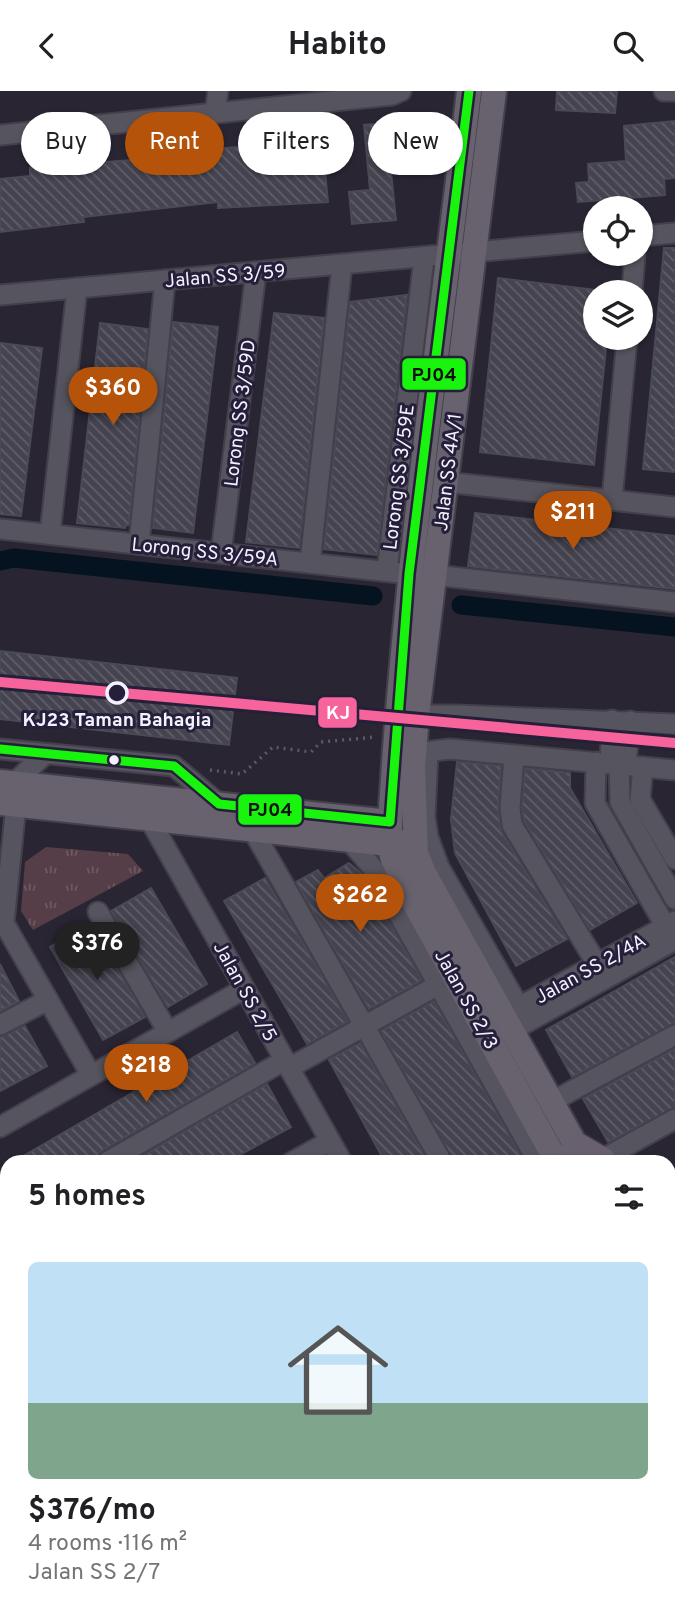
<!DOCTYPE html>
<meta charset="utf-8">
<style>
:root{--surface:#fff;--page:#f6f6f6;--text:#202124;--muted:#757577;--line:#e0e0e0;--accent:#b45309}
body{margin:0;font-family:Overpass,sans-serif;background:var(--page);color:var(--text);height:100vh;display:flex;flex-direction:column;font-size:26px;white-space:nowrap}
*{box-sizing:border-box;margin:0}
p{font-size:23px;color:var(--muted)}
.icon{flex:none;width:38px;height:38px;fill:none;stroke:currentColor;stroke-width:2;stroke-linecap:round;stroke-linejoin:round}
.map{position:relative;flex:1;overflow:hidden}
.side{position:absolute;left:0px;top:1064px;width:676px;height:469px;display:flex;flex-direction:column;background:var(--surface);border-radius:21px 21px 0 0;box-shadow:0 2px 5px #0004}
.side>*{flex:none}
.hud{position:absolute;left:21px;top:21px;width:634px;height:63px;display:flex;gap:14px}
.controls{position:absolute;left:583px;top:105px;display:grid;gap:14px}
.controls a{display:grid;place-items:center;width:70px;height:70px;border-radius:50%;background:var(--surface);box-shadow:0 2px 5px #0004;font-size:35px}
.price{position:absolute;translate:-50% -60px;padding:0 16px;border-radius:24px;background:var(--accent);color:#fff;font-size:23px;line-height:46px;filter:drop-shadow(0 2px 4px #0008)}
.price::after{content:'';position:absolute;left:50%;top:42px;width:21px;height:16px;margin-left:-10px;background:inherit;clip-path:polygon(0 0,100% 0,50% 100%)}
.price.current{background:#222;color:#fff}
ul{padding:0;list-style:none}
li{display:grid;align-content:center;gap:14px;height:371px;padding:0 28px}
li+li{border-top:2px solid var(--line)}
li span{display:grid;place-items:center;height:217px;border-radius:10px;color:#555}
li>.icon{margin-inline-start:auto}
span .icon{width:126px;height:126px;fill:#fffc;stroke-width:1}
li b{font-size:30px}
h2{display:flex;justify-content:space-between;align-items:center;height:84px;padding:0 28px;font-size:30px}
.chip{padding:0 24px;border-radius:32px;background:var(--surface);box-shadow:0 2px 5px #0004;font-size:24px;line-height:63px}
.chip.current{background:var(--accent);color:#fff}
header{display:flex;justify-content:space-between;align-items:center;height:91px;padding:0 28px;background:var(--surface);font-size:32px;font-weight:700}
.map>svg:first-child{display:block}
</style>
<header><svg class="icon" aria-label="back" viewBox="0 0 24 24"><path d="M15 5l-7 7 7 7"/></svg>Habito<svg class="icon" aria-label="search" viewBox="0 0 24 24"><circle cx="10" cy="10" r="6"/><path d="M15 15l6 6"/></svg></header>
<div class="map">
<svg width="675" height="1533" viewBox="0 0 675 1533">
<defs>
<pattern id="park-tufts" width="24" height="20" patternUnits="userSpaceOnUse" patternTransform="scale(1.75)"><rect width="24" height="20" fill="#553e47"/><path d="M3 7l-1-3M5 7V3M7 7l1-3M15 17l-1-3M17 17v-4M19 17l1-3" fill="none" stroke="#6e5a63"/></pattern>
<pattern id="building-back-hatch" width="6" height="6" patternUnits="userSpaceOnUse" patternTransform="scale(1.75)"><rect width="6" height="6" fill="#44434f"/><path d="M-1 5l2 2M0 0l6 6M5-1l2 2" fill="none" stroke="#5f5e69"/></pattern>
</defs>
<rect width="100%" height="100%" fill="#292533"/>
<polygon fill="#2c2341" points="669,1287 675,1298 675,1533 230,1533 243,1526 668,1526"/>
<polygon fill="url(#park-tufts)" points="46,756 128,763 143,780 33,839 21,820 25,771"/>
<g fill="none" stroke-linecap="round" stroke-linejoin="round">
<g stroke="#04131f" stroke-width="19">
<polyline points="0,470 14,467 373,505"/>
<polyline points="461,514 675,536"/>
</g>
</g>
<g fill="url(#building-back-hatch)" stroke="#4a4a56" stroke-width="2">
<polygon points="557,0 617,0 615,22 556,19"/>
<polygon points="675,30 675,87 664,88 665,104 578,111 576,92 589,91 588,73 626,70 624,35"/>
<polygon points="386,32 396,129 352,133 349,101 370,99 364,34"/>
<polygon points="322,50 328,111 218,117 218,111 83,126 84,131 0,141 0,88 30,85 30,77 145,68 145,65 197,59"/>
<polygon points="664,157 675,157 675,381 643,378"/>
<polygon points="498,187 595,199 595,247 607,247 594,374 480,361"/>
<polygon points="407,204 377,464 324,458 350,211"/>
<polygon points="274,222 324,227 299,457 246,451"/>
<polygon points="173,231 218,236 193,442 153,437"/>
<polygon points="100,232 148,238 129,434 126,434 125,437 77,432"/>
<polygon points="0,252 42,257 21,425 0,423"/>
<polygon points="475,422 675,445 675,498 468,475"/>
<polygon points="0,560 237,587 229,654 0,628"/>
<polygon points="457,671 501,675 498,716 501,740 567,848 516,875 455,762 451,728"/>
<polygon points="525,677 570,682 570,697 637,812 590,839 524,730 522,717"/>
<polygon points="349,772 362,783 422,889 369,918 296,791 318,779 324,787"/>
<polygon points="265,787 348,930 307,953 224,810"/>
<polygon points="151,797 207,893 168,916 111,820"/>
<polygon points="91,833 145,926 103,949 50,856"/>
<polygon points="675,866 675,932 572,986 546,939"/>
<polygon points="0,873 19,910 0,920"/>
<polygon points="434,910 524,1071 454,1071 381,940"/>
<polygon points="25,935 47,975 0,1000 0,946"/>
<polygon points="237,941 255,972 101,1060 95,1071 13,1071"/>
<polygon points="360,952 428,1071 385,1071 329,969"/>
<polygon points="675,958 675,1016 608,1051 583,1008"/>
<polygon points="267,993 291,1036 227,1071 132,1071"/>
</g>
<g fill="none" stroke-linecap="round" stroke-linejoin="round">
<g stroke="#44404b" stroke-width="23">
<g id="minor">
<polyline points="664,0 675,0"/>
<polyline points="215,22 218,0"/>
<polyline points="0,44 392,4 401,0"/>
<polyline points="640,145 675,142"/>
<polyline points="632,201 635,163"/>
<polyline points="0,204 595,150"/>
<polyline points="445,391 675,416"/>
<polyline points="612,409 627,247"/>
<polyline points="0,438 409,483"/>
<polyline points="50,443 77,197"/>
<polyline points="139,453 165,189"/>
<polyline points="221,462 256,181"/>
<polyline points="310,472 342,174"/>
<polyline points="387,480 424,167"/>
<polyline points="434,484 675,511"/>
<polyline points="417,624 456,624 675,633"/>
<polyline points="0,658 174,675 219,713"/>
<polyline points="428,661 425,726 428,746 439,776 519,916"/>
<polyline points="415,662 450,658 675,679"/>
<polyline points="514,664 510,717 512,734 597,873"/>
<polyline points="596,671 595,712 666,836"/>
<polyline points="610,672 612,629"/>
<polyline points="619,674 620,711 675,808"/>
<polyline points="626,674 630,630"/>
<polyline points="643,676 640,708 675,768"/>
<polyline points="14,692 45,663"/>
<polyline points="16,714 4,832 91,984"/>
<polyline points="150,729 342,1071"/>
<polyline points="252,738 442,1071"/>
<polyline points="349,749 372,776 538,1071"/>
<polyline points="98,821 168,941"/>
<polyline points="508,922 675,830"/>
<polyline points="0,934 48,909"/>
<polyline points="513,939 675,849"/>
<polyline points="289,977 438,894"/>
<polyline points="551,1011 675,944"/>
<polyline points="0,1036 244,898"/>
<polyline points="599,1070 675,1028"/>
<polyline points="107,1071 285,969"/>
<polyline points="292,1071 330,1050"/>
<polyline points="0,1132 7,1128"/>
<polyline points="0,1196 7,1209"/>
<polyline points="0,1233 7,1228"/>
<polyline points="668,1278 675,1274"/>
<polyline points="0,1338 7,1330"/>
<polyline points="668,1384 675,1380"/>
<polyline points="668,1490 675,1487"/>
<polyline points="564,1526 568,1533"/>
<polyline points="0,1528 7,1513"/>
<polyline points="219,1533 226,1526"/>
<polyline points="397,1533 410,1526"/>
<polyline points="590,1533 603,1526"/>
<polyline points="674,1533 675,1533"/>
</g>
</g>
<g stroke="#44404b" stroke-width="28">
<g id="major">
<path d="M469,0C439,251 402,501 389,753L393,769L416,815L557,1071"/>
<polyline points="0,691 390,731"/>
<polyline points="0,712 389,753"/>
<polyline points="407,750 416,763 424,782 585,1071"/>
<polyline points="416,763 413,677 417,624 494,0"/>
</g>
</g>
<g stroke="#44404b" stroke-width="33">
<g id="highway">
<polyline points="577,1057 601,1071"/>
<polyline points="668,1114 675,1111"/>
<polyline points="668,1142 675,1138"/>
<polyline points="668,1173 675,1170"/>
<polyline points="668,1210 675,1206"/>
<polyline points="668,1258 675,1262"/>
<polyline points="57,1533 63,1526"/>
<polyline points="92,1533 97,1526"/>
<polyline points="123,1533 129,1526"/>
<polyline points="164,1533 171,1526"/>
</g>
</g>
<polyline stroke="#5c5a63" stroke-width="3.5" stroke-dasharray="2 5" stroke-linecap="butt" points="210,679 242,683 273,656 311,661 321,651 376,646"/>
<use href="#minor" stroke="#56545e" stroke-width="19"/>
<use href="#major" stroke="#68616e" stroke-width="24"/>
<use href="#highway" stroke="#68606e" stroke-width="30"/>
<g stroke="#261f39" stroke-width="14">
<polyline id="bus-1" points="0,658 174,675 219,713 390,731 409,483 469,0"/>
</g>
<use href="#bus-1" stroke="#19f40e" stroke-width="9"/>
<g stroke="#261f39" stroke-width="16">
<polyline id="rail-1" points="0,591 675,652"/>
</g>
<use href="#rail-1" stroke="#f7649c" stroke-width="10"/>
</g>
<circle fill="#261f39" stroke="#f3f0ff" stroke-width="3.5" cx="117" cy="602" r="10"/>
<circle fill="#f3f0ff" stroke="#261f39" stroke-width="2.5" cx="114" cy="669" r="6"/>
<g text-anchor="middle" stroke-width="6" stroke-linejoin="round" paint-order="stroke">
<g font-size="19" fill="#f3f0ff" stroke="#261f39">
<text transform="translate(225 184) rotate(-5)" y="7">Jalan SS 3/59</text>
<text transform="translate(239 322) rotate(-83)" y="7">Lorong SS 3/59D</text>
<text transform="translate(447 381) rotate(-83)" y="7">Jalan SS 4A/1</text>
<text transform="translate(398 386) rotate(-83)" y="7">Lorong SS 3/59E</text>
<text transform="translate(205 460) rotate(6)" y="7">Lorong SS 3/59A</text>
<text transform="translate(590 877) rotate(-29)" y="7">Jalan SS 2/4A</text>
<text transform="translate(246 900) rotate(61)" y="7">Jalan SS 2/5</text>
<text transform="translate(467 908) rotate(61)" y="7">Jalan SS 2/3</text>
</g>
<g font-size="19" font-weight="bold" fill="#f3f0ff" stroke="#261f39">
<text x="117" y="635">KJ23 Taman Bahagia</text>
</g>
</g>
<g stroke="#261f39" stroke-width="2.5">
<rect x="401" y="266" width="66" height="34" rx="7" fill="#19f40e"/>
<rect x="317" y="605" width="41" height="33" rx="7" fill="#f7649c"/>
<rect x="237" y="702" width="66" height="33" rx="7" fill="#19f40e"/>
</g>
<g font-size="19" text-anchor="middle" font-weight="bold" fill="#fff">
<text x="338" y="628">KJ</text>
</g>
<g font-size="19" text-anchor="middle" font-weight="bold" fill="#111">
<text x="434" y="290">PJ04</text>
<text x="270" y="725">PJ04</text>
</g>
</svg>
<div class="controls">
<a><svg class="icon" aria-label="locate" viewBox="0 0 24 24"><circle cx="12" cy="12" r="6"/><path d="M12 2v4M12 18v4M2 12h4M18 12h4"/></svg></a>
<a><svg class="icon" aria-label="layers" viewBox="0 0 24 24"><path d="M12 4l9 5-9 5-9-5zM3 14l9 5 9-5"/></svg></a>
</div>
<b class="price" style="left:113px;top:336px">$360</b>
<b class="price" style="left:573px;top:460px">$211</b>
<b class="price" style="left:360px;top:843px">$262</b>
<b class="price current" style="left:97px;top:891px">$376</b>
<b class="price" style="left:146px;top:1013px">$218</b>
<div class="hud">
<a class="chip">Buy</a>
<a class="chip current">Rent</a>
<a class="chip">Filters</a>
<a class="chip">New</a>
</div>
<section class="side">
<h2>5 homes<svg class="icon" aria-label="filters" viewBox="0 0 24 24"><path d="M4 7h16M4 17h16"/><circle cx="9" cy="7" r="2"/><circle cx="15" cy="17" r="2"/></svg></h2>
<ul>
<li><span style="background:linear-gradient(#bfe0f5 65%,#7fa58c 0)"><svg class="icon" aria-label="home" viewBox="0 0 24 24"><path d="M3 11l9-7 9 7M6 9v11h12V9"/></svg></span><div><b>$376/mo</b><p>4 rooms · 116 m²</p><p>Jalan SS 2/7</p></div></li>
</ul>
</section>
</div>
